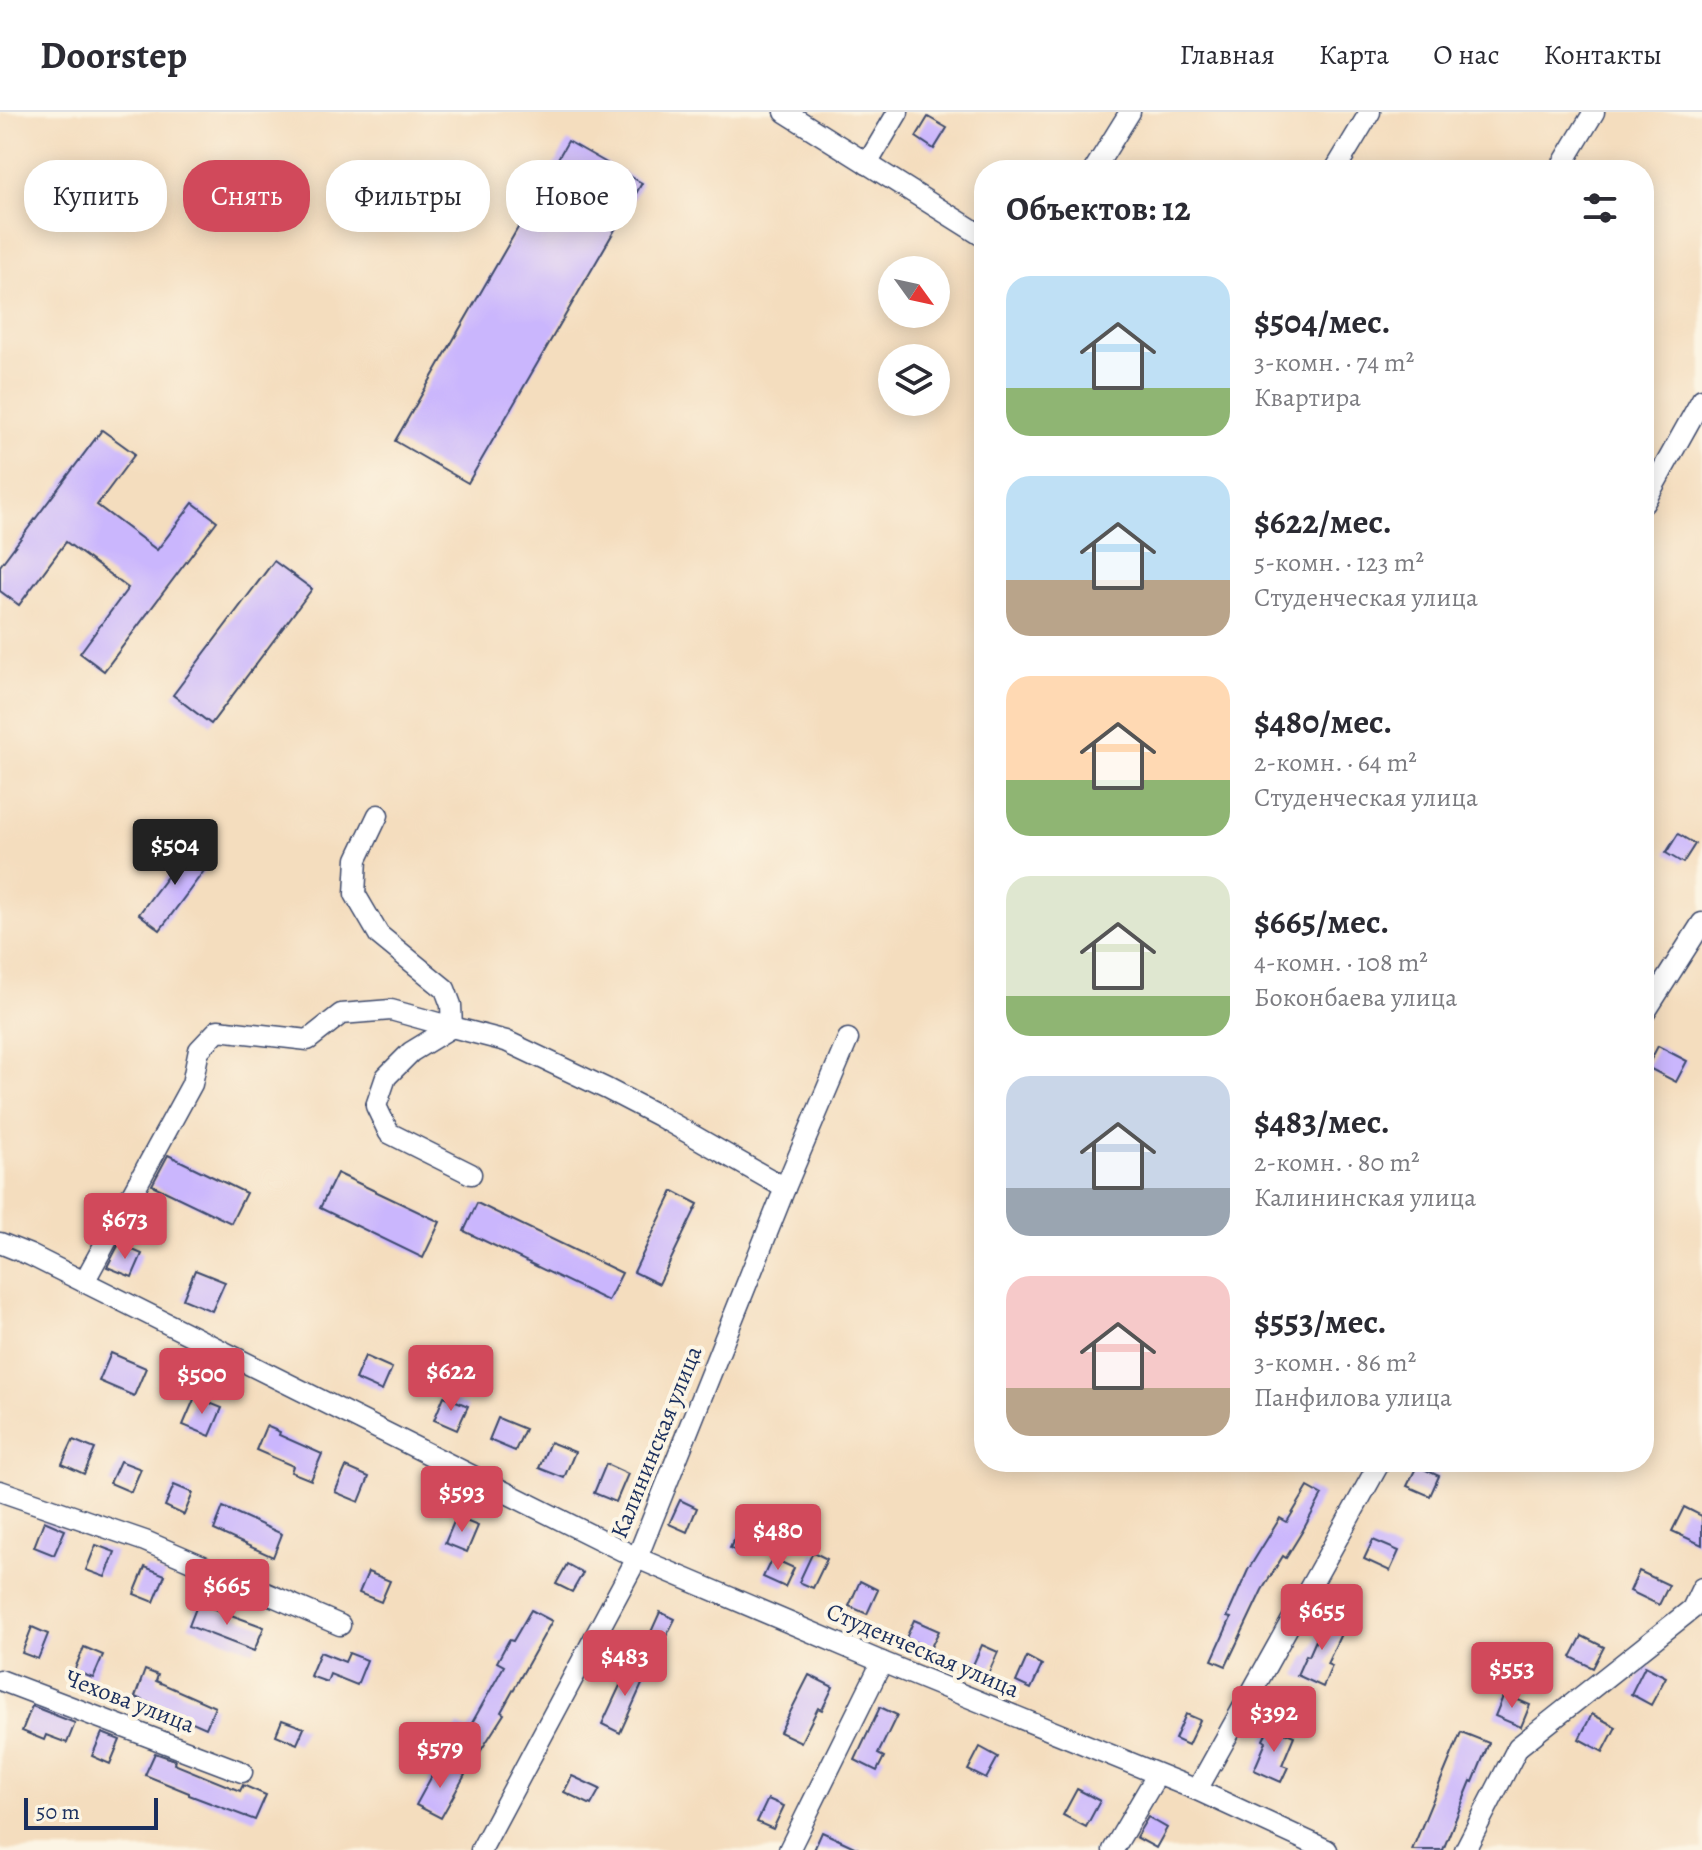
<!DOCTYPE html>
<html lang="ru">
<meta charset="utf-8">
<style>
:root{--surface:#fff;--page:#f2f2f3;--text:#2b2b33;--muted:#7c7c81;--line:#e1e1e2;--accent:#d1495b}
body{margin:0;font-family:Alegreya,serif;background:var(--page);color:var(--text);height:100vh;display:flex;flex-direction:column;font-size:30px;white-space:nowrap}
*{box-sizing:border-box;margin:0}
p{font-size:26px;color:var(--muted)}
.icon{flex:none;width:44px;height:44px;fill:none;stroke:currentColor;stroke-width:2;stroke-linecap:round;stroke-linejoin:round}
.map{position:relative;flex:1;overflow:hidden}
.details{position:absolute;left:974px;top:48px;width:680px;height:1312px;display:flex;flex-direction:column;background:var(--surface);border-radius:32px;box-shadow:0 4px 20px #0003}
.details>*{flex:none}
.top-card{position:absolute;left:24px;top:48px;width:760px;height:72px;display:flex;gap:16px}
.needle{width:52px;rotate:123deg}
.controls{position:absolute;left:878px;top:144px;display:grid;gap:16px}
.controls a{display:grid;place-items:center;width:72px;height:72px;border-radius:50%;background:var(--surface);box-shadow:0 4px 20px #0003;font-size:40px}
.scale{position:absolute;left:24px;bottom:20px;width:134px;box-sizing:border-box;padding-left:8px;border:4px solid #1b2f5e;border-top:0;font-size:22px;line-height:28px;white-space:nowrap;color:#1b2f5e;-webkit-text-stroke:6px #fcf5e5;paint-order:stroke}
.price{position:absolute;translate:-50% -68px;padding:0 18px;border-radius:8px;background:var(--accent);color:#fff;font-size:26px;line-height:52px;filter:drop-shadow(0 2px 4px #0008)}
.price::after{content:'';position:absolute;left:50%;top:48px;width:24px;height:18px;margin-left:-12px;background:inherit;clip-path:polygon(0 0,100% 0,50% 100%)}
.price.on{background:#222;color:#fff}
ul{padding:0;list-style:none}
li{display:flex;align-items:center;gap:24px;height:200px;padding:0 32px}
li span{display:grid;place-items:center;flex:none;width:224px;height:160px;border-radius:24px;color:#555}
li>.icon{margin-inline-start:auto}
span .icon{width:96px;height:96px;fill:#fffc;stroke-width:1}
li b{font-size:34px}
h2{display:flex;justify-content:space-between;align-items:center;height:96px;padding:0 32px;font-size:34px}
.chip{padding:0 28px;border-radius:32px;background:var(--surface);box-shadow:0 4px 20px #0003;font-size:28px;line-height:72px}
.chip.on{background:var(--accent);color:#fff}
header{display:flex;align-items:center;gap:48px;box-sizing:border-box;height:112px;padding:0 40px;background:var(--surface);border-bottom:2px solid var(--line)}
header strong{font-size:38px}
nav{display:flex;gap:44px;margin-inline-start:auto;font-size:28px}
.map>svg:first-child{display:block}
</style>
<header>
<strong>Doorstep</strong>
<nav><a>Главная</a><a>Карта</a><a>О нас</a><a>Контакты</a></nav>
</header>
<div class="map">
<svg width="1702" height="1738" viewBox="0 0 1702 1738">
<rect width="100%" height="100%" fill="#fcf5e5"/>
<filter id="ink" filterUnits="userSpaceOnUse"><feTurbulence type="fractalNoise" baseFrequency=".0125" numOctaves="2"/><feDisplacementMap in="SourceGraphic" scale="16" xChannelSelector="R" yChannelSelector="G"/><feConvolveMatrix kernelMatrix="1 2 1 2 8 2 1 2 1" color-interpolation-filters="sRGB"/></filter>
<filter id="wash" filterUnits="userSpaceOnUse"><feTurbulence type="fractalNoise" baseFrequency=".006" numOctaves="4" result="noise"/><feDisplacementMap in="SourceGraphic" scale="32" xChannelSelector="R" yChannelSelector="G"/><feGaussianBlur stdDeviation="1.8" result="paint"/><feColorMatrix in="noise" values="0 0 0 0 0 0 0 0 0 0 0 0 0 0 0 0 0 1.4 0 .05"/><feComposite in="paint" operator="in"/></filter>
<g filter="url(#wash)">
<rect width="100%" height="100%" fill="#f4ddbe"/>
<g id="blocks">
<g fill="#cab6fd">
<polygon points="928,5 947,16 934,37 916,25"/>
<polygon points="568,29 642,71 468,371 395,329"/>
<polygon points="102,318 135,342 97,393 157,438 193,391 217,409 104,559 80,541 128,476 66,430 19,493 0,479 0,454"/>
<polygon points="274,449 312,477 211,612 173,583"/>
<polygon points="1678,722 1695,732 1683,751 1666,741"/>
<polygon points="191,733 212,748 160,818 139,802"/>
<polygon points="1658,934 1687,949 1676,970 1647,955"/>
<polygon points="168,1043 246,1081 231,1111 152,1073"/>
<polygon points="337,1061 440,1110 423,1146 320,1096"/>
<polygon points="673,1079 698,1092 659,1172 634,1160"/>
<polygon points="477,1091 622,1161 608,1189 464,1119"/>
<polygon points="119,1132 142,1142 132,1165 107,1155"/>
<polygon points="195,1158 225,1170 212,1199 183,1187"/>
<polygon points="111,1241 146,1256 134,1284 99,1269"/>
<polygon points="365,1244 392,1256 382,1279 355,1267"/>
<polygon points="444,1284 468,1294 457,1318 434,1308"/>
<polygon points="195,1285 222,1296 210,1324 183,1313"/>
<polygon points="498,1306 525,1317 515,1339 489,1328"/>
<polygon points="266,1314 280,1320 279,1323 322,1342 311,1368 291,1360 293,1354 256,1338"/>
<polygon points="73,1328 95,1337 84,1362 62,1352"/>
<polygon points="550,1330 575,1340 564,1366 539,1356"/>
<polygon points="120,1349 141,1357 131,1380 110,1371"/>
<polygon points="606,1352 628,1362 616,1390 594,1381"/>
<polygon points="1417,1354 1439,1364 1430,1384 1407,1374"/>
<polygon points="346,1355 369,1365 359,1390 335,1380"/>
<polygon points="174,1373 193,1381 184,1403 165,1394"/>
<polygon points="1308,1375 1322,1383 1302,1420 1286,1446 1283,1444 1262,1478 1226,1554 1212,1548 1231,1506 1227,1505 1248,1458 1280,1406 1287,1410"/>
<polygon points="680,1388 697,1396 687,1420 669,1412"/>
<polygon points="223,1395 282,1422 273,1445 214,1418"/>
<polygon points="1684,1395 1702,1404 1702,1433 1672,1419"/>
<polygon points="456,1405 478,1414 467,1440 445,1431"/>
<polygon points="44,1409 65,1418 54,1443 34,1435"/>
<polygon points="739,1416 756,1423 747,1444 730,1436"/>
<polygon points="1373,1428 1399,1439 1390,1459 1364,1447"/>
<polygon points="96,1433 115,1440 105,1465 86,1458"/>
<polygon points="813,1440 827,1447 813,1476 799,1470"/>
<polygon points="772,1446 794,1456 785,1475 763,1465"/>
<polygon points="567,1452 583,1461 572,1480 556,1472"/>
<polygon points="145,1455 165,1463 154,1490 134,1482"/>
<polygon points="1639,1459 1669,1473 1659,1493 1630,1479"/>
<polygon points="368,1460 390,1469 381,1490 359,1481"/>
<polygon points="860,1469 878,1478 867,1502 849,1494"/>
<polygon points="198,1491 264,1515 254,1539 189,1514"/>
<polygon points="531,1498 552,1509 501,1600 504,1602 480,1640 452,1624 458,1613 468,1618 504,1554 497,1550 509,1528 513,1529"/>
<polygon points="660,1500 675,1507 665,1527 651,1520"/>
<polygon points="1327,1503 1346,1511 1327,1552 1332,1554 1323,1575 1297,1563 1306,1543 1309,1544"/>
<polygon points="914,1508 939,1519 930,1537 906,1526"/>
<polygon points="32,1515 48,1522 38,1547 22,1541"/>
<polygon points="1582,1524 1604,1535 1593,1556 1571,1545"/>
<polygon points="982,1533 998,1540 988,1562 972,1555"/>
<polygon points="84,1535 103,1543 93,1566 74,1559"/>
<polygon points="320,1540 345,1550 349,1541 367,1548 357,1573 330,1562 327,1570 310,1564"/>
<polygon points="1027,1545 1042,1553 1031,1577 1016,1570"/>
<polygon points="631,1550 648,1559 620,1621 602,1612"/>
<polygon points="1645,1554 1666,1565 1651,1593 1631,1582"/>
<polygon points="145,1558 158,1563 156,1569 215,1595 206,1616 135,1585"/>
<polygon points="809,1563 833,1575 822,1598 818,1596 801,1630 780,1620"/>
<polygon points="1504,1582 1530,1593 1521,1615 1495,1604"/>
<polygon points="32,1594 75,1611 67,1631 46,1623 44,1628 22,1619"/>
<polygon points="880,1595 897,1603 878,1642 884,1645 877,1659 855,1648"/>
<polygon points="1186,1602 1200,1608 1188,1633 1175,1627"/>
<polygon points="1592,1602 1616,1615 1603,1640 1579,1627"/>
<polygon points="282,1608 304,1616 297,1632 276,1623"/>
<polygon points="1270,1614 1294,1624 1282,1653 1288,1655 1281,1670 1254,1658 1266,1630 1263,1628"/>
<polygon points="1461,1620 1489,1631 1473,1670 1471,1669 1443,1738 1412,1738"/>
<polygon points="102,1621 120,1628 110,1652 92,1644"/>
<polygon points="980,1635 998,1645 986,1667 968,1658"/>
<polygon points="155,1641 175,1648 174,1652 240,1679 243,1673 266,1683 255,1708 189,1683 189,1681 145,1663"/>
<polygon points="440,1649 465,1663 441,1706 416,1693"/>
<polygon points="572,1664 600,1677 591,1693 564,1680"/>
<polygon points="1077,1677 1100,1689 1086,1715 1063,1703"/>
<polygon points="768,1687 784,1694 773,1717 757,1710"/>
<polygon points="1148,1705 1167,1716 1156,1736 1136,1725"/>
<polygon points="822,1720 861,1738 814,1738"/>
</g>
</g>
</g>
<g filter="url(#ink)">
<use href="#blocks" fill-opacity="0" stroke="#3c496c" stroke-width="2"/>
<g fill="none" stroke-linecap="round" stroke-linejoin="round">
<g stroke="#3c496c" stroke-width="23">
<g id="street">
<polyline points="785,0 984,125"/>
<polyline points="867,52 898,0"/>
<polyline points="1094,58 1130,0"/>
<polyline points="1335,58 1370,0"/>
<polyline points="1559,58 1594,0"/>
<polyline points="1644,391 1702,287"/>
<polyline points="1644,902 1702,811"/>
<polyline points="471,1062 389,1021 376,994 386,965 411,940 452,915 506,929 607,977 659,1004 785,1076"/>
<polyline points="0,1131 30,1143 637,1446 882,1550 1197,1678 1327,1738"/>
<polyline points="84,1170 192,972 199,938 218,918 308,928 341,902 391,898 452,915 451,893 445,877 379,823 355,782 357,747 378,703"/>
<polyline points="0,1379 145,1429 340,1513"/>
<polyline points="0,1568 242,1660"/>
<polyline points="1197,1678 1380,1350"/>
<polyline points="481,1738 637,1446 785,1076 848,927"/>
<polyline points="789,1738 882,1550"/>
<polyline points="1113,1738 1157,1663"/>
<polyline points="1465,1738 1518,1635 1692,1497 1702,1476"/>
</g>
</g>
<use href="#street" stroke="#fff" stroke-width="20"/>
</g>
</g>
<g text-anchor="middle" stroke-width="8" stroke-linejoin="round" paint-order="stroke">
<g font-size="24" fill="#1b2f5e" stroke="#fcf5e5">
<text transform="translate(656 1330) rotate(-68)" y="8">Калининская улица</text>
<text transform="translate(923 1538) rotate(23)" y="8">Студенческая улица</text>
<text transform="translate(130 1589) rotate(21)" y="8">Чехова улица</text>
</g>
</g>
</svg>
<div class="controls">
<a><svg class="needle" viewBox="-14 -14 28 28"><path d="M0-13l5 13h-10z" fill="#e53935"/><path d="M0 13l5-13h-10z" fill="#7c7c81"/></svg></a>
<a><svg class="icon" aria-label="layers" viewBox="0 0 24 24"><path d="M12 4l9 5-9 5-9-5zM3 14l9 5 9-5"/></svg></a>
</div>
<div class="scale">50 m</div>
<b class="price on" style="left:175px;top:775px">$504</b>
<b class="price" style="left:125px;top:1149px">$673</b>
<b class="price" style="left:451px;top:1301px">$622</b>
<b class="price" style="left:202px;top:1304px">$500</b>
<b class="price" style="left:462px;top:1422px">$593</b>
<b class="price" style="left:778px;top:1460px">$480</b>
<b class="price" style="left:227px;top:1515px">$665</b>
<b class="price" style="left:1322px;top:1540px">$655</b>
<b class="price" style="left:625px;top:1586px">$483</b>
<b class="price" style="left:1512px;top:1598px">$553</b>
<b class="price" style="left:1274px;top:1642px">$392</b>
<b class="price" style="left:440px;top:1678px">$579</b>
<div class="top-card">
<a class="chip">Купить</a>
<a class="chip on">Снять</a>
<a class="chip">Фильтры</a>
<a class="chip">Новое</a>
</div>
<section class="details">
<h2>Объектов: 12<svg class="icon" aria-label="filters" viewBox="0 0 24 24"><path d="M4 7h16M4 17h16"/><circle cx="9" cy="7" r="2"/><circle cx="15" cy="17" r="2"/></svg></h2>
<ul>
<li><span style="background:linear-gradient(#bfe0f5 70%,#8fb573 0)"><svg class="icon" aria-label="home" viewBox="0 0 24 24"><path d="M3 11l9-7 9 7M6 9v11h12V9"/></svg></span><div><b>$504/мес.</b><p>3-комн. · 74 m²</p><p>Квартира</p></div></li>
<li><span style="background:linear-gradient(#bfe0f5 65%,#b9a48a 0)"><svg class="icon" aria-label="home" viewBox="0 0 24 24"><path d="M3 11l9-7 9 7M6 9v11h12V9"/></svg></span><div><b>$622/мес.</b><p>5-комн. · 123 m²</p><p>Студенческая улица</p></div></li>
<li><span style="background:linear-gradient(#ffd9b3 65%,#8fb573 0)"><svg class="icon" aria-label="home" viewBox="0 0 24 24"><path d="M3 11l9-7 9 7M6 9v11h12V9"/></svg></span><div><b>$480/мес.</b><p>2-комн. · 64 m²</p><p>Студенческая улица</p></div></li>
<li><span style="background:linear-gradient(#dfe7d0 75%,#8fb573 0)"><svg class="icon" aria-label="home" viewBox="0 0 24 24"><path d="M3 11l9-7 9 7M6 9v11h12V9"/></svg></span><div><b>$665/мес.</b><p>4-комн. · 108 m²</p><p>Боконбаева улица</p></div></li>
<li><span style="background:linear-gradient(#c9d6e8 70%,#9aa5b1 0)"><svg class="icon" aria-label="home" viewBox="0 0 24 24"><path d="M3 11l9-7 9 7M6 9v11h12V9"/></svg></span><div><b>$483/мес.</b><p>2-комн. · 80 m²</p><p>Калининская улица</p></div></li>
<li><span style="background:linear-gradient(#f6c9c9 70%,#b9a48a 0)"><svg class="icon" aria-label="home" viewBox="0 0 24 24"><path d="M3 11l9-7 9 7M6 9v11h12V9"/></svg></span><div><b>$553/мес.</b><p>3-комн. · 86 m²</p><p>Панфилова улица</p></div></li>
</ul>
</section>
</div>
